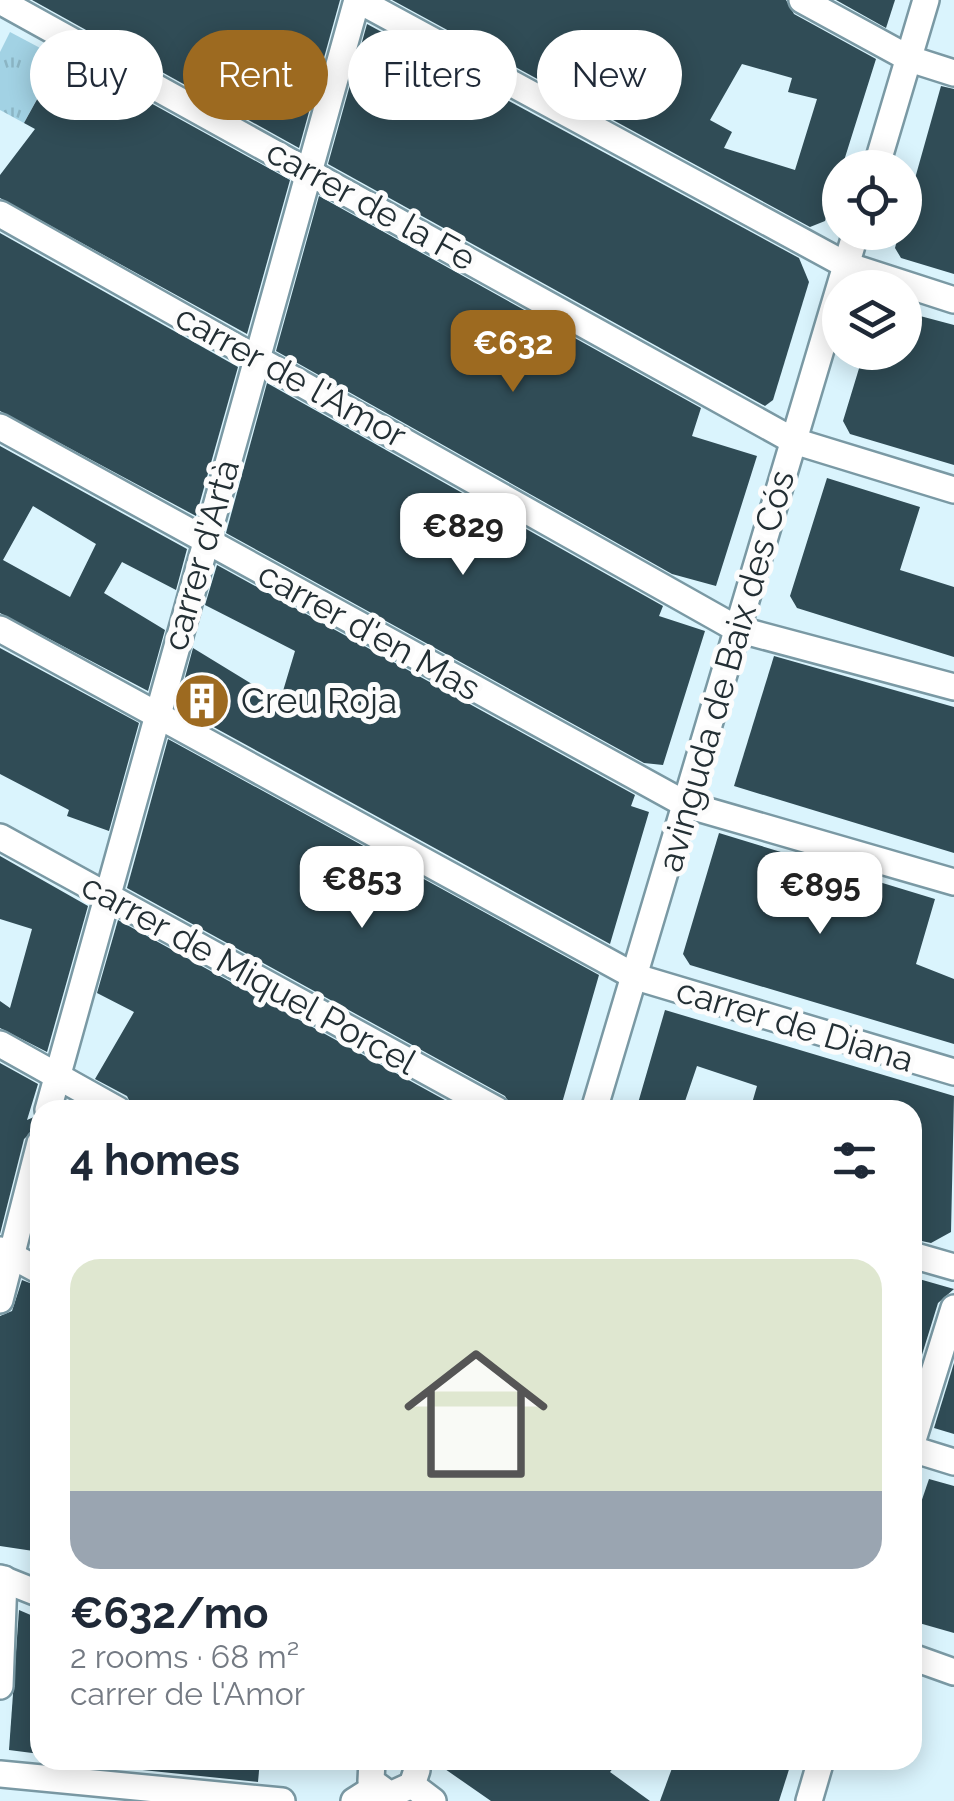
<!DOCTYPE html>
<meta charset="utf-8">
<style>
:root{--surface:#fff;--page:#f2f2f3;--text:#1f2937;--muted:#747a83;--line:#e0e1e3;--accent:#9d6a20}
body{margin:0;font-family:Raleway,sans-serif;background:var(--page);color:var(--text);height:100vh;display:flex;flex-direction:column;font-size:38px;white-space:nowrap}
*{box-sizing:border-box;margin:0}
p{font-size:32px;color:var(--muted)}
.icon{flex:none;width:55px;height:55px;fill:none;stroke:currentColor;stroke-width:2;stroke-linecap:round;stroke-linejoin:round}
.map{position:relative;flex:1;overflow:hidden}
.details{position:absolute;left:30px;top:1100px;width:892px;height:670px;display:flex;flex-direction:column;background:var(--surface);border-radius:30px;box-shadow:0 5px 25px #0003}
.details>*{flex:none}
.guide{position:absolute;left:30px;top:30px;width:895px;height:90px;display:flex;gap:20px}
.fabs{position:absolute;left:822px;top:150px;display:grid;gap:20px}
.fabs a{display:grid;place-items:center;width:100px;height:100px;border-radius:50%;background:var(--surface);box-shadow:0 5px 25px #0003;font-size:50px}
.price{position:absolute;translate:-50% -85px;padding:0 22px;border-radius:20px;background:#fff;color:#222;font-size:32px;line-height:65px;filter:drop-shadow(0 2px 5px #0008)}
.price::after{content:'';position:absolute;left:50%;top:60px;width:30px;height:22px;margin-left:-15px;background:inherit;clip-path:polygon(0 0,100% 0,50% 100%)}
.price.active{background:var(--accent);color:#fff}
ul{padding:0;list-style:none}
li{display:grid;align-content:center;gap:20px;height:530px;padding:0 40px}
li+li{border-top:2px solid var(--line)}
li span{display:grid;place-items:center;height:310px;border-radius:30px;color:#555}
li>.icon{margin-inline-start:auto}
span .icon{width:180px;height:180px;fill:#fffc;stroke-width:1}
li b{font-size:42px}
h2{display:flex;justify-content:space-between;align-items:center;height:120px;padding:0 40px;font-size:42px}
.chip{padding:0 35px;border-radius:45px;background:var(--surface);box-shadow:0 5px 25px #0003;font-size:35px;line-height:90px}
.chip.active{background:var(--accent);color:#fff}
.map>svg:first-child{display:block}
</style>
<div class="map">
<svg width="954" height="1801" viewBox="0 0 954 1801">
<defs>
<pattern id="grass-tufts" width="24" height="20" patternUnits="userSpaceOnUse" patternTransform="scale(2.5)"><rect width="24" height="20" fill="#a2d2e4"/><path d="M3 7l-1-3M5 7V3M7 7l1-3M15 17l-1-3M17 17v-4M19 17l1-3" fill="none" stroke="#8bb5c4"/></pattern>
</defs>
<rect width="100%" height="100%" fill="#daf4fd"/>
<polygon fill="url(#grass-tufts)" points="10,32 59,58 24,123 0,110 0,52"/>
<g fill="#304c56" fill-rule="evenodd">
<polygon points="32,0 340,0 299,148"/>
<path d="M392,0H786L794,14L876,59L825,221L810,227ZM742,64L792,78L788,92L817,99L795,170L724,148L732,132L710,120Z"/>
<polygon points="836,0 895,0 886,28"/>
<polygon points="367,24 799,258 809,282 773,400 765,406 328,164"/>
<polygon points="62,54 290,180 247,334 0,198 0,175 35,129 24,123"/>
<polygon points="941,86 954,89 954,274 901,258 895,248 899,232 905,232 905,214"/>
<polygon points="319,196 701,408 692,436 757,456 716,586 672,574 276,351"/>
<polygon points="0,233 238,367 196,516 0,411"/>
<polygon points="905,312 954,325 954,465 850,434 843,421 864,352 905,352"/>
<polygon points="267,383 663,606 659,616 705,631 663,765 644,763 226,533"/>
<path d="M0,446L187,549L176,590L122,562L104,593L165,630L148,691L0,613ZM33,506L96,544L70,597L3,560Z"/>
<polygon points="827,478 920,507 900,570 954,587 954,657 797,608 790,596"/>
<polygon points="217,565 635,795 631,806 649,812 610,944 177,707 193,648 280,701 295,651 205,605"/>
<polygon points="0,648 139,723 109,831 67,816 69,810 0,774"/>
<polygon points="774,656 954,707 954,853 734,786"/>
<polygon points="168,739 599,975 560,1110 513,1110 505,1096 127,888"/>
<polygon points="719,833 935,899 916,964 954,979 954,1044 690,965 683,954"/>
<polygon points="0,856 88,906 47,1052 0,1028 0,1001 10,1008 32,929 0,919"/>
<polygon points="118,920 463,1110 134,1110 127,1096 95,1079 134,1012 97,993"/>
<polygon points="665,1010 954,1096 951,1232 931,1243 912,1239 912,1110 750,1110 757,1086 697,1066 682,1110 636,1110"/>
<polygon points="0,1063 38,1084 27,1120 34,1117 40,1124 24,1139 0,1234"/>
<polygon points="912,1277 954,1289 938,1303 912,1387"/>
<polygon points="22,1280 40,1287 40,1552 0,1546 0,1316 12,1311"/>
<polygon points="954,1363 954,1434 934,1428"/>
<polygon points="929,1479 954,1486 954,1633 912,1621 912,1529"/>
<polygon points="19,1610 40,1619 40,1754 9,1750"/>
<polygon points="46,1760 260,1760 258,1782"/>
<polygon points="432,1760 620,1760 610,1772 650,1801 491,1801"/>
<polygon points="675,1760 792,1760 779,1801 660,1801"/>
</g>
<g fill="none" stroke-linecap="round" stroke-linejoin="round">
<g stroke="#7a99a4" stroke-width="30">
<g id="minor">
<polyline points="358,0 846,265 954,300"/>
<polyline points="802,0 910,59 954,73"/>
<polyline points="0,1 794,441 954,490"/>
<polyline points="876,168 926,0"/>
<polyline points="0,214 737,629 954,687"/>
<polyline points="0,427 687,805 954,882"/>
<polyline points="0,629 636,977 954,1072"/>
<polyline points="0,837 497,1110"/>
<polyline points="0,1044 118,1110"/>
<polyline points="48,1110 357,0"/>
<polyline points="594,1110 856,232"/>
<polyline points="1,1250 40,1271"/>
<polyline points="912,1255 954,1267"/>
<polyline points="0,1300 40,1143"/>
<polyline points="912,1443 954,1308"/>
<polyline points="912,1449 954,1462"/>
<polyline points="0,1578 40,1594"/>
<polyline points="912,1657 954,1672"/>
<polyline points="0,1686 4,1579"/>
<polyline points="372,1760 371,1781 390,1795 412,1785 417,1770 414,1760"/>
<polyline points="0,1774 282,1801"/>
<polyline points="412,1785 433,1801"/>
<polyline points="354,1801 376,1787"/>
<polyline points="809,1801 821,1760"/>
</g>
</g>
<use href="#minor" stroke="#fff" stroke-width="25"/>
</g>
<defs>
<g id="building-disc" transform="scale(2.875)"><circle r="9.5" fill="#9d6a20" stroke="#fcfcfc"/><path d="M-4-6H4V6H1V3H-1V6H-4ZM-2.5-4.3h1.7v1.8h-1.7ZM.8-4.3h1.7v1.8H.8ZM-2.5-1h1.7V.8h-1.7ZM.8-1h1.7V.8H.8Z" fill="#fff"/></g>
</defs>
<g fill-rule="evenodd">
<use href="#building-disc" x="202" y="701"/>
</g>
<g text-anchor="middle" stroke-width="10" stroke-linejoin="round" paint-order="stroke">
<g font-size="35" fill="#232f34" stroke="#fcfcfc">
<text transform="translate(371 205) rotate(29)" y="12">carrer de la Fe</text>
<text transform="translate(291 376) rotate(29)" y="12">carrer de l'Amor</text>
<text transform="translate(201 555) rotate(-74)" y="12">carrer d'Artà</text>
<text transform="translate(369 631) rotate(29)" y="12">carrer d'en Mas</text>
<text transform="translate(726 671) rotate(-74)" y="12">avinguda de Baix des Cós</text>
<text transform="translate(249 974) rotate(29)" y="12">carrer de Miquel Porcel</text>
<text transform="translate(795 1025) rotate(17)" y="12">carrer de Diana</text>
</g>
<g font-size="35" fill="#232f34" stroke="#fcfcfc" text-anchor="start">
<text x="241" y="713">Creu Roja</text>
</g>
</g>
</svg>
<div class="fabs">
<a><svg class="icon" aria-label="locate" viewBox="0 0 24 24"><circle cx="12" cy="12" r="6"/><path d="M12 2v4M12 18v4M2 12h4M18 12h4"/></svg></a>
<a><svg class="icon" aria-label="layers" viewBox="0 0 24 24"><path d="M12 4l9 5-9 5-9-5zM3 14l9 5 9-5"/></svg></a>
</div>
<b class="price active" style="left:513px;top:395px">€632</b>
<b class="price" style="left:463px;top:578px">€829</b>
<b class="price" style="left:362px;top:931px">€853</b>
<b class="price" style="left:820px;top:937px">€895</b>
<div class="guide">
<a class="chip">Buy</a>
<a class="chip active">Rent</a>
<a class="chip">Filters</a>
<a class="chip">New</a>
</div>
<section class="details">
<h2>4 homes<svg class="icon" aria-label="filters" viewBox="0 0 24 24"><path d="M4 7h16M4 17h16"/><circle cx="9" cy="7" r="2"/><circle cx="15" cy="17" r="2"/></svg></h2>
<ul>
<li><span style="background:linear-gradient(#dfe7d0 75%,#9aa5b1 0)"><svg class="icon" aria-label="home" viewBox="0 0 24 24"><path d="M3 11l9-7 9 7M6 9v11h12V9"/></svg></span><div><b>€632/mo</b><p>2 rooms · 68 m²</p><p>carrer de l'Amor</p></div></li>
</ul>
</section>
</div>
